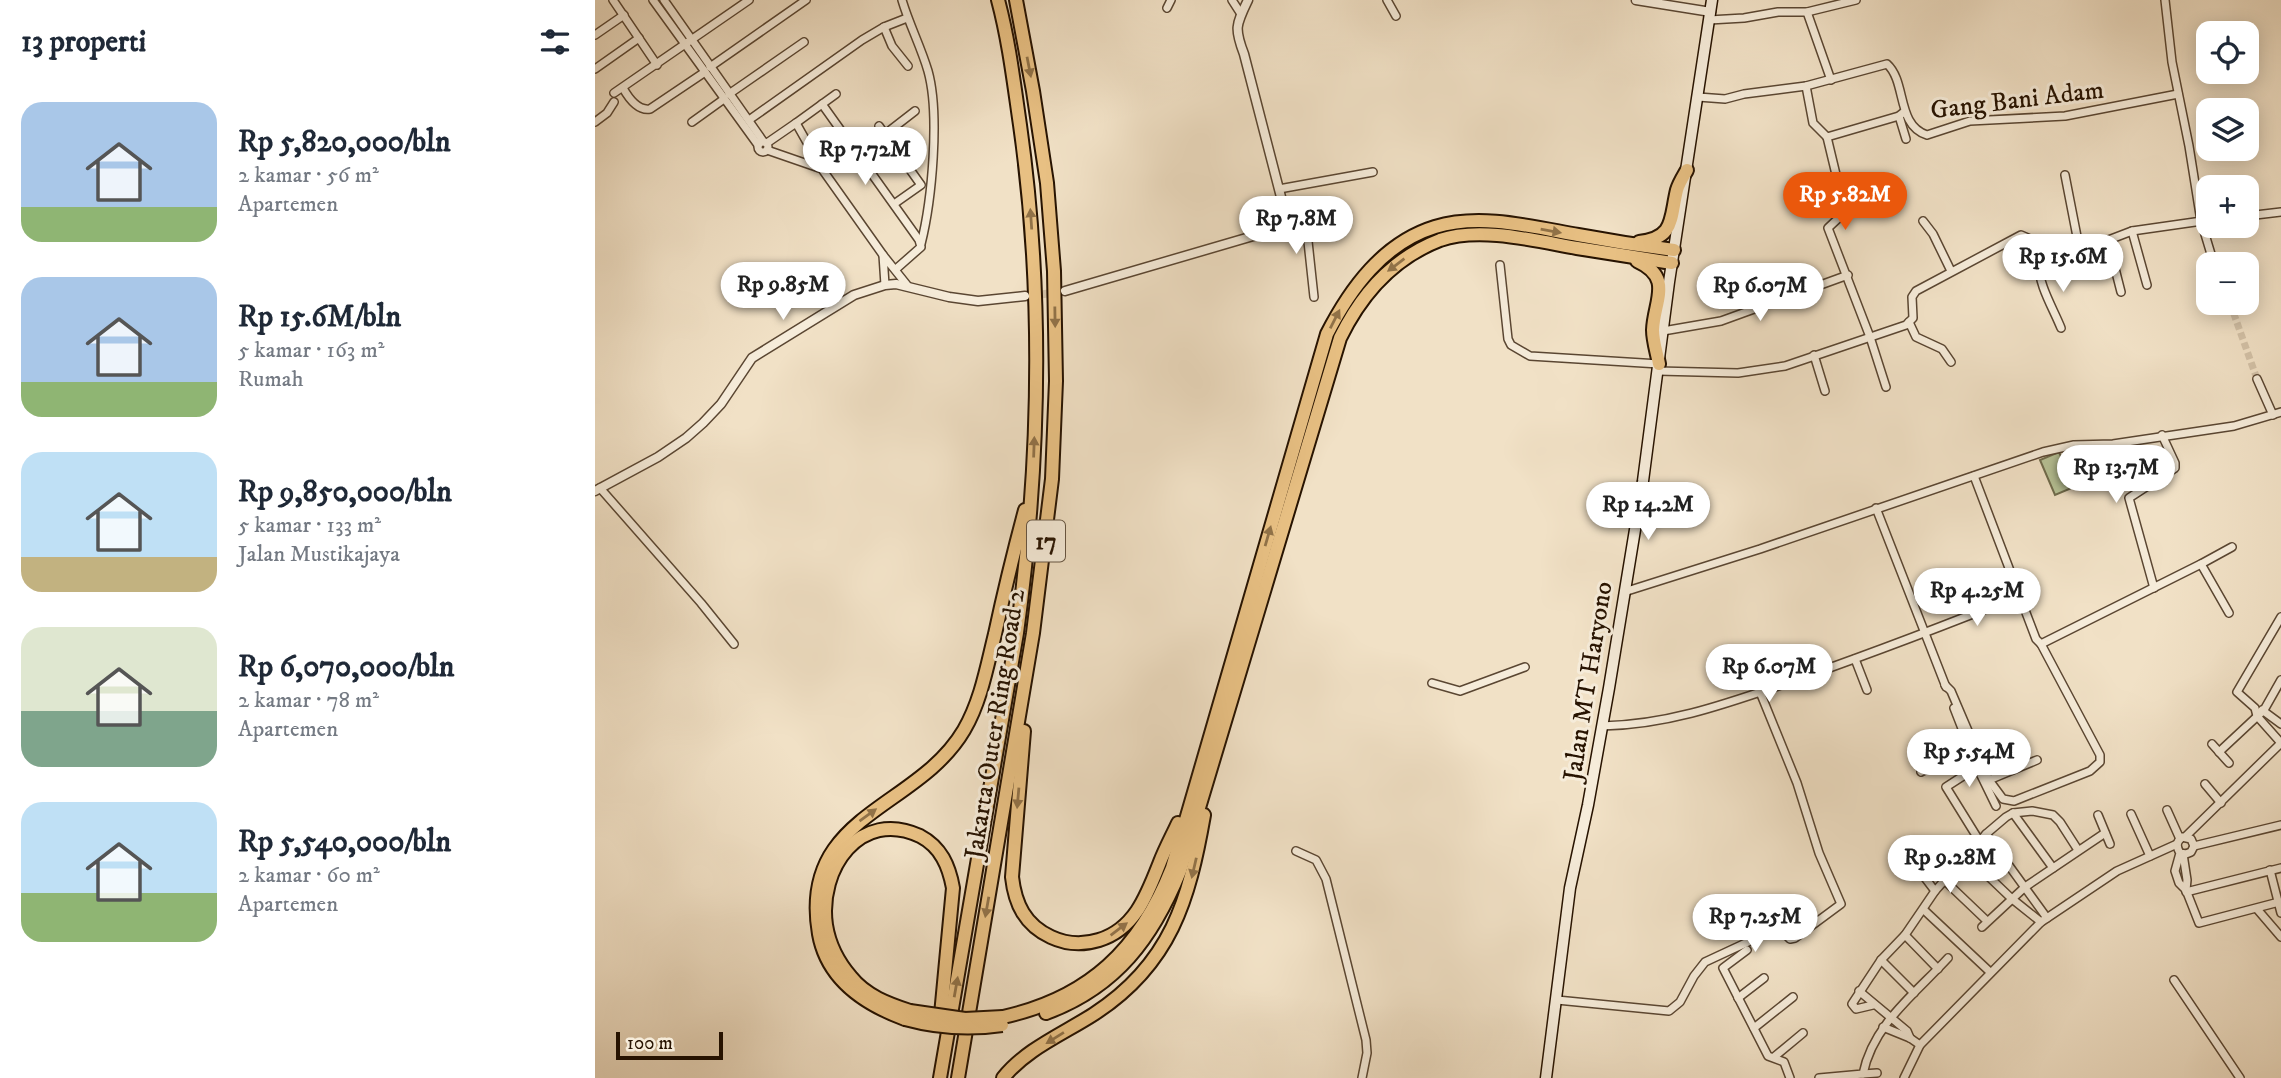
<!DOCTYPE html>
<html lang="id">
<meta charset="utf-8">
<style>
:root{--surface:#fff;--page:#f2f2f3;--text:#1f2937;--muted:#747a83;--accent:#ea580c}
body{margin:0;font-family:"IM FELL DW Pica",serif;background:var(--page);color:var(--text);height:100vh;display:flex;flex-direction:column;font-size:26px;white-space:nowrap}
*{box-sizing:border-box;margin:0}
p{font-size:23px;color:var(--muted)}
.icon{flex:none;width:38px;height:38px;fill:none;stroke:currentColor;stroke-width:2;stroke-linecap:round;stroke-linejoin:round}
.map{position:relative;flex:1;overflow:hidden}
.drawer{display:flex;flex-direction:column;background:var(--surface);width:595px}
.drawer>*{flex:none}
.tools{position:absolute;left:1601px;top:21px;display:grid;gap:14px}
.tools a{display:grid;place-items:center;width:63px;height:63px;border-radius:14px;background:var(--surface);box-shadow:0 4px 18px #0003;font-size:35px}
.scale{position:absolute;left:21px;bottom:18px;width:107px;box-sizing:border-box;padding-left:7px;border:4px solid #271301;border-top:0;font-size:19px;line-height:24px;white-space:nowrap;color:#271301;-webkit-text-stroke:5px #f6ecda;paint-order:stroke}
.price{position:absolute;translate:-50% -60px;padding:0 16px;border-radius:24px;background:#fff;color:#222;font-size:23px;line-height:46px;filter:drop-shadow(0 2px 4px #0008)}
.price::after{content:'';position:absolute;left:50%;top:42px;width:21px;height:16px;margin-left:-10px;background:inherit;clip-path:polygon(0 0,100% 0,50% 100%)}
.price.current{background:var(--accent);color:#fff}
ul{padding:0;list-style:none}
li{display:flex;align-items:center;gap:21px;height:175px;padding:0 21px}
li span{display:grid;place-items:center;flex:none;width:196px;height:140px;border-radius:21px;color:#555}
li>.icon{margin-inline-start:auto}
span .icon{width:84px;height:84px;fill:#fffc;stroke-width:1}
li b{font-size:30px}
h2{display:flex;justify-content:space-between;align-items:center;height:84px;padding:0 21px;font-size:30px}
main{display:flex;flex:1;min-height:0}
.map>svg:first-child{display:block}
</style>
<main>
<section class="drawer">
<h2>13 properti<svg class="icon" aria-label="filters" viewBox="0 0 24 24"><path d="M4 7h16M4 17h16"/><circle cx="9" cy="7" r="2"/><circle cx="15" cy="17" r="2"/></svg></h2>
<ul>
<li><span style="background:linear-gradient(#a9c7e8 75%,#8fb573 0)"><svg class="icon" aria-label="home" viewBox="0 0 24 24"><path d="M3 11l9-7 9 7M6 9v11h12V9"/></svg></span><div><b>Rp 5,820,000/bln</b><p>2 kamar · 56 m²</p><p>Apartemen</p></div></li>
<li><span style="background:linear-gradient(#a9c7e8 75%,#8fb573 0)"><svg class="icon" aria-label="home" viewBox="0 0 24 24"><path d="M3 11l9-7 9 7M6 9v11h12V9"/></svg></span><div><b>Rp 15.6M/bln</b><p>5 kamar · 163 m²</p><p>Rumah</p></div></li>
<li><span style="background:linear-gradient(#bfe0f5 75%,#c2b280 0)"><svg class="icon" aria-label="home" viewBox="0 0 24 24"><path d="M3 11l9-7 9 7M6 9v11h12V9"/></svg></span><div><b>Rp 9,850,000/bln</b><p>5 kamar · 133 m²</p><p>Jalan Mustikajaya</p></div></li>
<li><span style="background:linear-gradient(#dfe7d0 60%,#7fa58c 0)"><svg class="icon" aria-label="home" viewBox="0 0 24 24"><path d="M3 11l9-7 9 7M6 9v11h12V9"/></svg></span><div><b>Rp 6,070,000/bln</b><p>2 kamar · 78 m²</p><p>Apartemen</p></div></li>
<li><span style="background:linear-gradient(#bfe0f5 65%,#8fb573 0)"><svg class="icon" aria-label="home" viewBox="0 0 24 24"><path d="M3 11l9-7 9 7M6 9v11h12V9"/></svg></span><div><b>Rp 5,540,000/bln</b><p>2 kamar · 60 m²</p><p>Apartemen</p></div></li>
</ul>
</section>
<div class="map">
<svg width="1686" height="1078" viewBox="0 0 1686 1078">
<rect width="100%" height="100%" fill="#f1e1c6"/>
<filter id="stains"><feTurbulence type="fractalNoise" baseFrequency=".00286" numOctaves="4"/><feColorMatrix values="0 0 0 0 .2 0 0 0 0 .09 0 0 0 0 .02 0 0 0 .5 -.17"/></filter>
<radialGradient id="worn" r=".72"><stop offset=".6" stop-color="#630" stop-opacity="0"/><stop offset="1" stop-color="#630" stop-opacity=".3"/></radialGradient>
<polygon fill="#b7c397" stroke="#6f6b4c" stroke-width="2" points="1464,452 1479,487 1460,495 1445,460"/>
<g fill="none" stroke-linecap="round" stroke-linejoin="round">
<polyline stroke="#d3c2a8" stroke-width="7" stroke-dasharray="7 3.5" stroke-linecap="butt" points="1635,303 1662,379"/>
<polyline stroke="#d3c2a8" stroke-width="8" stroke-dasharray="8 4" stroke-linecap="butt" points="435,296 464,292"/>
<g stroke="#5a4632" stroke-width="10">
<g id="minor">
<polyline points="18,0 62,65"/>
<polyline points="58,0 163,145"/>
<polyline points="69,0 168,141"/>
<path d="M307,0C314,24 326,47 333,71C345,114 337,200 326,244"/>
<polyline points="637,0 646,14"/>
<polyline points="792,0 801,16"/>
<polyline points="1570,0 1577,62 1594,146 1606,221 1619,264"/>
<polyline points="572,8 576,0"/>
<polyline points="1212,12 1236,80"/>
<polyline points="1114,20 1149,18 1183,12 1212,12 1261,0"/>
<polyline points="289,27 297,46 313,66"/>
<polyline points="0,35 29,15"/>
<polyline points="115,67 211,0"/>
<polyline points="0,69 44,38"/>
<polyline points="1211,86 1218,123 1232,137 1304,116 1309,112"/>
<path d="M28,88C33,97 42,111 55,109L110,72"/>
<polyline points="19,93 154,0"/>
<polyline points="134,94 209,42"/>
<path d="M1103,97L1130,99L1149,94L1211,86L1292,64C1312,82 1301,125 1332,135L1375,121L1470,116L1583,94"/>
<polyline points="227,104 324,240 326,247 301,269"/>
<polyline points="1304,116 1311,139"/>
<polyline points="154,120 267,40 289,27 312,18"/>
<polyline points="0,122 12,113 19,102"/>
<polyline points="97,122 129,99"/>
<polyline points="201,123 241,94"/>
<polyline points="284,126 326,185 299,204"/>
<polyline points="289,135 320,111"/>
<polyline points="1232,137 1250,212 1233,228 1275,337 1291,387"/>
<circle cx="168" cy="147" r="5"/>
<polyline points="172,143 201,123 227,169"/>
<polyline points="172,150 227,169 288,255"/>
<polyline points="306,159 325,146"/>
<polyline points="1470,175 1485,252"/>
<polyline points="684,189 778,172"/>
<polyline points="682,216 706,218 711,223 719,297"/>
<polyline points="1652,216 1686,212"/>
<polyline points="1328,221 1338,234 1356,271"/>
<polyline points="1537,231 1552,285"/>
<polyline points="1513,241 1526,292"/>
<path d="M1444,264C1443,284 1458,308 1466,328"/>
<polyline points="905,265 913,339 916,345 935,356 1064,364"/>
<polyline points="290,285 288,255 312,285"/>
<polyline points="1314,322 1321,337 1347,349 1356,362"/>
<polyline points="1068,331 1126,321 1253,275"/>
<polyline points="1219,355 1230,391"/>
<polyline points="1063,371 1143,373 1190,366 1311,325 1318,318 1317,297 1321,291 1426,235 1433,238 1444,264 1448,265 1537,231 1614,220"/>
<polyline points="1662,379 1678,415"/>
<polyline points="1379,476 1441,639 1446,644 1606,564 1637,547"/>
<polyline points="5,488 106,603 139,644"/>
<polyline points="1281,508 1351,687"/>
<polyline points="1606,564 1634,613"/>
<polyline points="1559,588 1534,498 1580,468 1580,463 1567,435"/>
<polyline points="1029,592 1165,549 1448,452 1479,445 1518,444 1639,426 1686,412"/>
<polyline points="1260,659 1272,690"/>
<polyline points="837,683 865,691 930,667"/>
<polyline points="1350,685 1356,691 1394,780 1408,799 1419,801 1495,771 1505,762 1505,755 1446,644"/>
<polyline points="1359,708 1382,767 1401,806"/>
<polyline points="1667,710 1686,724"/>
<path d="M1007,726C1075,725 1136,702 1198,681C1274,654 1349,626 1423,596"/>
<polyline points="1686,743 1662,716 1660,708 1642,692 1686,617"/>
<polyline points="1617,744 1634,763"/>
<polyline points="1624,752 1669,710 1686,680"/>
<polyline points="1326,772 1375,747"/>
<polyline points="1394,780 1442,760"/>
<polyline points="1610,784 1626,803"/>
<polyline points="1572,810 1585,839"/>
<polyline points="1418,813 1458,868"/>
<polyline points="1536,814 1555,856"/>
<polyline points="1503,815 1515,844"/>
<polyline points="1391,834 1452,918"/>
<polyline points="1382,837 1351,787 1382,767"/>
<polyline points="1590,837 1686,743"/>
<polyline points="1599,846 1686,825"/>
<polyline points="701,851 721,860 731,879 771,1040 772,1053 767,1078"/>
<path d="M1585,853L1591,854L1596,852L1599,846L1596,839L1587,837C1581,842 1581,846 1585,853L1580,871L1584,883L1591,890L1604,923L1684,902"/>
<polyline points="1588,854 1592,880 1591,890"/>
<polyline points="1371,855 1416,898 1446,922"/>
<polyline points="1675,870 1686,913"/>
<polyline points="1349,880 1392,921"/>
<polyline points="1340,891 1321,866 1321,862 1343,843 1362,866"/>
<polyline points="1591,892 1686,868"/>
<polyline points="1662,909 1686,937"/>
<polyline points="1329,910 1395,972"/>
<polyline points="1387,927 1430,887 1510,833"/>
<polyline points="1310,935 1343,969"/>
<polyline points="1152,950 1128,968 1173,1056 1189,1062 1195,1078"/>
<polyline points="1286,960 1319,993"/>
<polyline points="1579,980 1645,1078"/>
<polyline points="1264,991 1312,1031 1315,1038"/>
<polyline points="1143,998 1169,978"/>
<polyline points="962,1000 1074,1011 1085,1002 1099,976 1110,962 1153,942 1175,925 1181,925 1195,939 1200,938 1246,904 1224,853 1202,783 1165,692"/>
<polyline points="1278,1005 1261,1009 1257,1004 1286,960 1310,935 1340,891 1391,834 1411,817 1418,813 1437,811 1458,815 1465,822 1483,850"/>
<polyline points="1288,1027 1315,1038 1325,1045"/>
<polyline points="1159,1028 1198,997"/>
<polyline points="1179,1057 1208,1033"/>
<polyline points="1268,1074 1282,1073"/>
<path d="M1224,1078L1268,1074C1278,1024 1321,993 1353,958"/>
<polyline points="1309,1078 1325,1045 1446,922 1522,871 1582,844"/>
</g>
</g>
<g stroke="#5a4632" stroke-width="11">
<g id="tertiary">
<polyline points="1041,0 1116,12"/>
<path d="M470,291L665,234C679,225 686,214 686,197L649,54C639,28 641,25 653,0"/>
<polyline points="0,491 63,457 91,438 108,423 126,404 157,358 259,295 290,285 301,284 354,297 383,301 430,296"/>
</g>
</g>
<g stroke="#271301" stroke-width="13">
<polyline id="secondary" points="951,1078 975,888 993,805 1014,688 1048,481 1074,282 1117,0"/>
</g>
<g stroke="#271301" stroke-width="16">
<g id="motorway">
<path d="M1044,242C1080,238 1075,219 1082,190C1084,183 1088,177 1092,170"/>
<path d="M1042,261C1079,278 1059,301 1058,330C1058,341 1062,353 1064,364"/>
<path d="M429,731L417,877C420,904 430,925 456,937C471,944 488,945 504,940C540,929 552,895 565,862C570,849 577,836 583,823"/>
<path d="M315,1011C294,1004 271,996 256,977C243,962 234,944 231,925C223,869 265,808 325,836C346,847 354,866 358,888L345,1025"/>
<path d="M451,1013C522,987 558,937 585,871L745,338C767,293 798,258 845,240C885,226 942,241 982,248C1014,253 1046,258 1077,263"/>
<path d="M408,1017C494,998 545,949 577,868L732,334C755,289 788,243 840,227C885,213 938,227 983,235C1015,241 1047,246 1079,250"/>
<path d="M310,1019C269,1004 232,979 224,934C203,814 322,810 369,730C386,701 392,666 400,634C409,592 419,551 430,510"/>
<path d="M345,1078L422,633C445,465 449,294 425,125C419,84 414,41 403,0"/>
<polyline points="363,1078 438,633 457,479 461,381 459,271 452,183 438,91 421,0"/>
<path d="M408,1078C431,1049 468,1034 499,1014C576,964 594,900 609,815"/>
</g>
</g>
<use href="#minor" stroke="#f6ecda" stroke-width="7"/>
<use href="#tertiary" stroke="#f6ecda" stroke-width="8"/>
<use href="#secondary" stroke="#f6ecda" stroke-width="10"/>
<use href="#motorway" stroke="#e8c083" stroke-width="12"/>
<g stroke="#271301" stroke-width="16" stroke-linecap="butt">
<g id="motorway-bridge">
<polyline points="315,1011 370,1019 408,1017"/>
<path d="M310,1019C343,1028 374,1030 407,1025"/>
</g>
</g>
<use href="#motorway-bridge" stroke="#e8c083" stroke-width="12"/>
</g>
<defs><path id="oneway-solid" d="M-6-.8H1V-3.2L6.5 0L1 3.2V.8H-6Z" transform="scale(1.75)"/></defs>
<g fill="#917248">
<use href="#oneway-solid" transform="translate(434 67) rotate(79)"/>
<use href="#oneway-solid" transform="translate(436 219) rotate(-94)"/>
<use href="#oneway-solid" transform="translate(956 231) rotate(10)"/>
<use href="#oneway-solid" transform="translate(801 265) rotate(143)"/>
<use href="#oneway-solid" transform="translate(460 317) rotate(89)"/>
<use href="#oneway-solid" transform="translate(740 319) rotate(-63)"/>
<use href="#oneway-solid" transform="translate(439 447) rotate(-88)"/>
<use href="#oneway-solid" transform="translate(673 536) rotate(-74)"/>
<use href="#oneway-solid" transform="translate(423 798) rotate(95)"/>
<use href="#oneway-solid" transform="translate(273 815) rotate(-36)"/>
<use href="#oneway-solid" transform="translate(599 868) rotate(103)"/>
<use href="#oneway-solid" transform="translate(392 907) rotate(100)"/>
<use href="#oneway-solid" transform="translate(524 929) rotate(-37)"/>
<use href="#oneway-solid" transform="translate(361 987) rotate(-80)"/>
<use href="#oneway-solid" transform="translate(460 1038) rotate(148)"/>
</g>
<g text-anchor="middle" stroke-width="6" stroke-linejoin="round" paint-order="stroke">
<rect fill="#f6ecda" stroke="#655442" stroke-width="2" x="432" y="520.5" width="38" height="41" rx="5"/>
<g font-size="24" font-weight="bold" fill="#271301">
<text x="451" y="549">17</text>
</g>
<g font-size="26" fill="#271301" stroke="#f6ecda">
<text transform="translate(1422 99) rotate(-7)" y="9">Gang Bani Adam</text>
<text transform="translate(992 681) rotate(-81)" y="9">Jalan MT Haryono</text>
<text transform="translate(399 724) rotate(-81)" y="9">Jakarta Outer Ring Road 2</text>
</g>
</g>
<rect width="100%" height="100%" filter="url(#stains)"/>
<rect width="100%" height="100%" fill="url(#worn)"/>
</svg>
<div class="tools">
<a><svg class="icon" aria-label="locate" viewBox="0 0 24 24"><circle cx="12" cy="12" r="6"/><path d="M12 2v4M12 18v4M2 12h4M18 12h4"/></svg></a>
<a><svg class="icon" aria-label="layers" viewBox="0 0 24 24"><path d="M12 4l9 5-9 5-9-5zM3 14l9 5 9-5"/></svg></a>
<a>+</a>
<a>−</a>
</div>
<div class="scale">100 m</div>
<b class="price" style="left:270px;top:187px">Rp 7.72M</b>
<b class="price current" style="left:1250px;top:232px">Rp 5.82M</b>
<b class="price" style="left:701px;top:256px">Rp 7.8M</b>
<b class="price" style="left:1468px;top:294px">Rp 15.6M</b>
<b class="price" style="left:188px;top:322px">Rp 9.85M</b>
<b class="price" style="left:1165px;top:323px">Rp 6.07M</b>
<b class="price" style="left:1521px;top:505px">Rp 13.7M</b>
<b class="price" style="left:1053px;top:542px">Rp 14.2M</b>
<b class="price" style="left:1382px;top:628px">Rp 4.25M</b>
<b class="price" style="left:1174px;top:704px">Rp 6.07M</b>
<b class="price" style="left:1374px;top:789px">Rp 5.54M</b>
<b class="price" style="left:1355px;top:895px">Rp 9.28M</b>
<b class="price" style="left:1160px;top:954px">Rp 7.25M</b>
</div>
</main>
